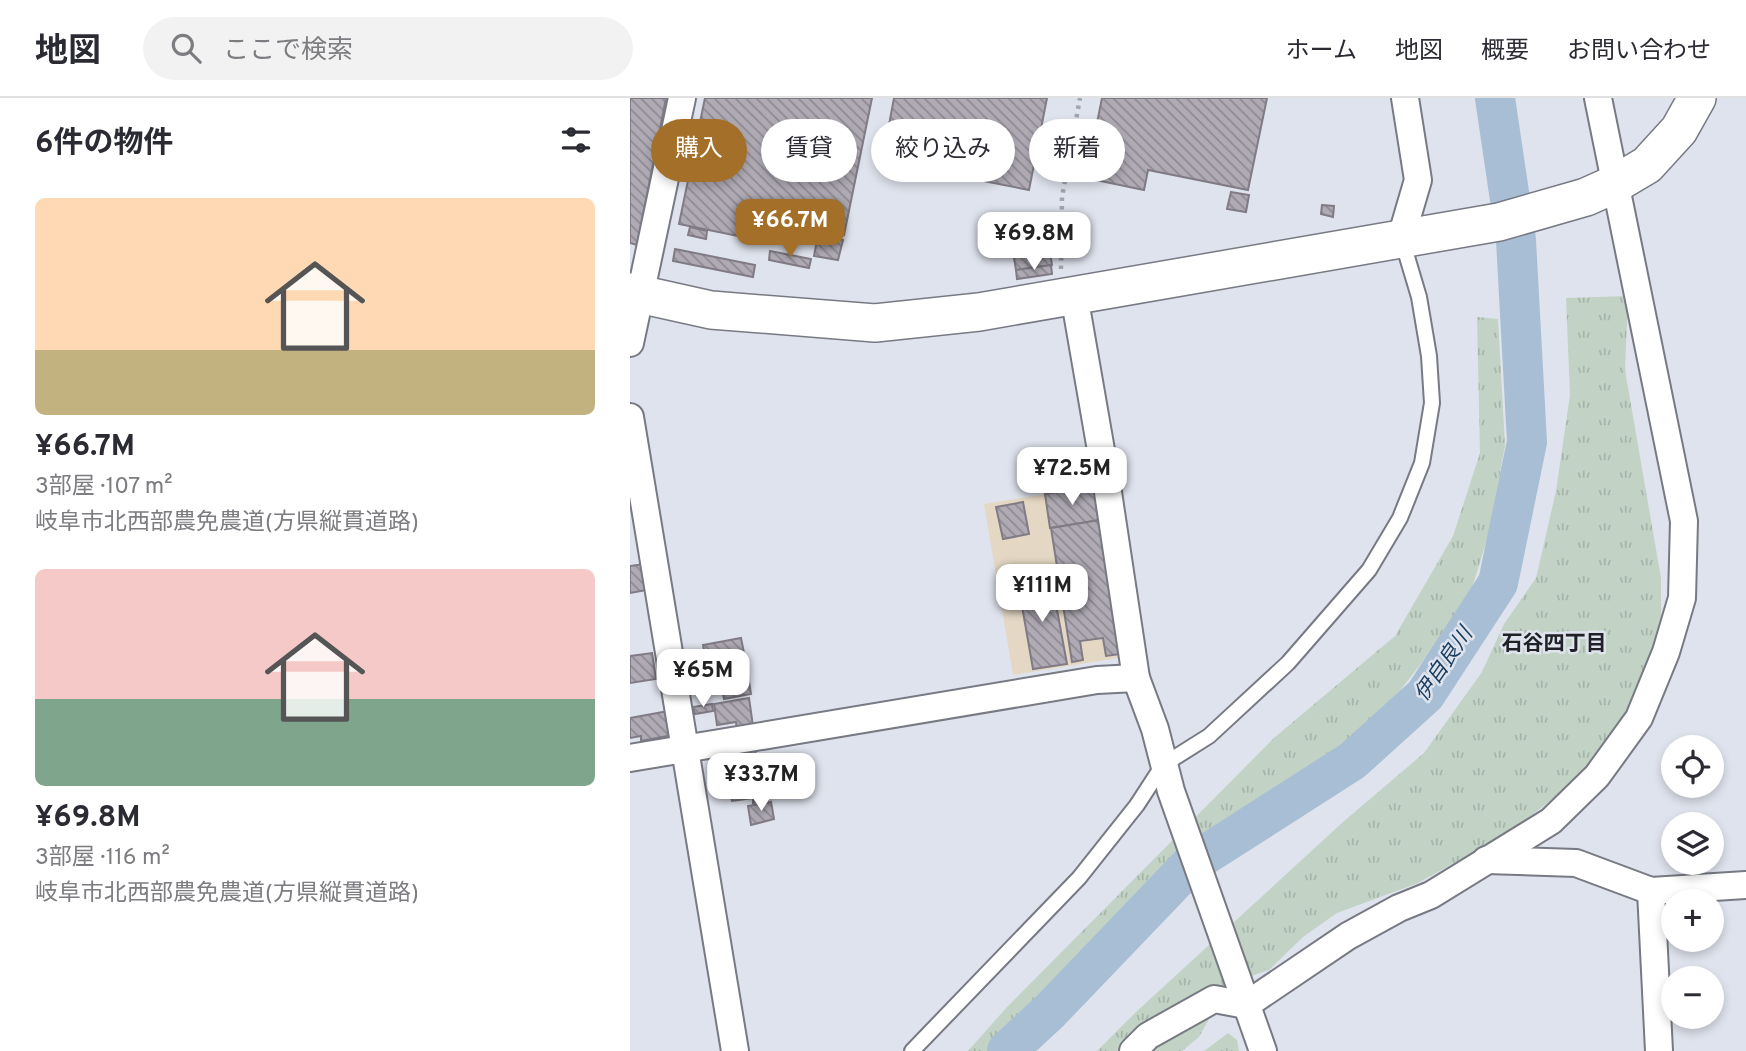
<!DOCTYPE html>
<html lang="ja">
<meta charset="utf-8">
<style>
:root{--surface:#fff;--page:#f2f2f3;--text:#2b2b33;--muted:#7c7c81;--line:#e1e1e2;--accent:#a46f29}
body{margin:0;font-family:Overpass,"Noto Sans JP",sans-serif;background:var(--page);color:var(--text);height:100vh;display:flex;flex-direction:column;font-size:26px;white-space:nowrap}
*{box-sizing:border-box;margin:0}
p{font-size:23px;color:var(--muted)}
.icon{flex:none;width:38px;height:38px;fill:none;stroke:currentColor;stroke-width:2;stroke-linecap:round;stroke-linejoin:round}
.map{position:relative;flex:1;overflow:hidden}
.drawer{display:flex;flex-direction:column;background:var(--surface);width:630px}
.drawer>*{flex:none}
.banner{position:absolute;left:21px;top:21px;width:665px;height:63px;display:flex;gap:14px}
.buttons{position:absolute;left:1031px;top:637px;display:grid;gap:14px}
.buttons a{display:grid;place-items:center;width:63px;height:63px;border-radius:50%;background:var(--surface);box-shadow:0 4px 10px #0003;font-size:35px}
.price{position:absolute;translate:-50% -60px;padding:0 16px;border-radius:14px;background:#fff;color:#222;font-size:23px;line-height:46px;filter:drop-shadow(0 2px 4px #0008)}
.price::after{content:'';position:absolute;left:50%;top:42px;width:21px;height:16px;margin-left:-10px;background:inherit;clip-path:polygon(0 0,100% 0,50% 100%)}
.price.active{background:var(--accent);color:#fff}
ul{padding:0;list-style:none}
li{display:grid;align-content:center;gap:14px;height:371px;padding:0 35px}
li span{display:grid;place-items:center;height:217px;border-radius:10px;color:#555}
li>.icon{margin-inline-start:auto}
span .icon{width:126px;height:126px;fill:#fffc;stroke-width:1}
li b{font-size:30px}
h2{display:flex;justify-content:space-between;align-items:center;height:84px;padding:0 35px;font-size:30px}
.chip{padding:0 24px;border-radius:32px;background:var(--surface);box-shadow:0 4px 10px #0003;font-size:24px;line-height:63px}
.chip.active{background:var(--accent);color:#fff}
header{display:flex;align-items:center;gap:42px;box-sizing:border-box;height:98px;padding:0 35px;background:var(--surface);border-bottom:2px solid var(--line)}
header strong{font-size:33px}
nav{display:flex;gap:38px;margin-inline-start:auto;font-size:24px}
.search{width:490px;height:63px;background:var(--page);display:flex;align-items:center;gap:18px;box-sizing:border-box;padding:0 24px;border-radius:38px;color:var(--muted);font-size:26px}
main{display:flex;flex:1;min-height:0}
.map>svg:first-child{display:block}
</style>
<header>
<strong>地図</strong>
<div class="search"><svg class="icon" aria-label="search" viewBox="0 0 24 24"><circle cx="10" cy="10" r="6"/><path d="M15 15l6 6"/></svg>ここで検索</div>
<nav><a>ホーム</a><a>地図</a><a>概要</a><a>お問い合わせ</a></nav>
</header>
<main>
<section class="drawer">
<h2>6件の物件<svg class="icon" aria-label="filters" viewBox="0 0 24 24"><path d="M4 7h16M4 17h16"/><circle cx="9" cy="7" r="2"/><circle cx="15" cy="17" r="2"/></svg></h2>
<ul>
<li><span style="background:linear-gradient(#ffd9b3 70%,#c2b280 0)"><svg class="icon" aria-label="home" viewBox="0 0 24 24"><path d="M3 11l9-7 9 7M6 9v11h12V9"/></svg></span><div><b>¥66.7M</b><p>3部屋 · 107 m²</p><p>岐阜市北西部農免農道(方県縦貫道路)</p></div></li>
<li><span style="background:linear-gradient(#f6c9c9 60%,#7fa58c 0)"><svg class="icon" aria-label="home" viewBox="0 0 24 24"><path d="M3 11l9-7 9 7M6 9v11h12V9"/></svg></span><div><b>¥69.8M</b><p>3部屋 · 116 m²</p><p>岐阜市北西部農免農道(方県縦貫道路)</p></div></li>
</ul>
</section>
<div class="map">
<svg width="1116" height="953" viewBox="0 0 1116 953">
<defs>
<pattern id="grass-tufts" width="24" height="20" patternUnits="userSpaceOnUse" patternTransform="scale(1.75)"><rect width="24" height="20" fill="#c2d3c5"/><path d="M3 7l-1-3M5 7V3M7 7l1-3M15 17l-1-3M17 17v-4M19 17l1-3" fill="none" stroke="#a6b5a9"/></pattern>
<pattern id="building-back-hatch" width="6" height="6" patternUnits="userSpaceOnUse" patternTransform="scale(1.75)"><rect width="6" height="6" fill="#afaab4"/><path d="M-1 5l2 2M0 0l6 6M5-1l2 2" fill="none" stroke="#8e8a92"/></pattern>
</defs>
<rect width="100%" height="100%" fill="#dfe3ed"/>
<polygon fill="#e4d8c4" points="460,389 488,560 383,577 354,406"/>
<g fill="url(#grass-tufts)">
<polygon points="998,198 995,272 1031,480 1031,540 1008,600 967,662 925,699 883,732 788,785 707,815 673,839 639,872 618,879 585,910 569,939 552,953 467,953 507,913 713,724 794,655 852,574 874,526 906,480 926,393 940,297 936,200"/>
<polygon points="847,219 868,221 875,348 858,438 837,506 738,634 446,874 375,953 338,953 377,909 644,640 765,538 823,438 850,355"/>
<polygon points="598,935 607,942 609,953 574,953"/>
</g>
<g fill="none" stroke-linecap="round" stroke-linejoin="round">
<polyline stroke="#a8bed5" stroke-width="40" points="377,953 420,913 561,766 722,663 795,597 868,485 897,344 886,142 865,0"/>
</g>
<g fill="url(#building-back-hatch)" stroke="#807b84" stroke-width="2">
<polygon points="0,0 36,0 7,147 0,145"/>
<polygon points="75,0 242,0 214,137 127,120 123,141 49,126"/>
<polygon points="264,0 417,0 399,92 343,81 347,61 256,43"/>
<polygon points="472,0 637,0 618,92 518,72 514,92 456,80"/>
<polygon points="253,50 273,54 270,70 250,66"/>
<polygon points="601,94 619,97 616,114 597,111"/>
<polygon points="692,107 704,108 703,119 691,116"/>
<polygon points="60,129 77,133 76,141 58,137"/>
<polygon points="416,130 422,167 386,172 380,135"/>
<polygon points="188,137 213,142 208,162 184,158"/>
<polygon points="45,151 125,167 123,179 43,163"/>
<polygon points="140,153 181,161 179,170 139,162"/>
<polygon points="421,167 422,176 387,181 386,172"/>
<polygon points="465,388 470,422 420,430 415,396"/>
<polygon points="393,404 399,436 373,441 366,409"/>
<polygon points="470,422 491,556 476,558 473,540 450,543 453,562 442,564 421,430"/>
<polygon points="14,466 22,491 0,495 0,468"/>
<polygon points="418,480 420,490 423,490 437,566 403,571 388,485"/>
<polygon points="111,540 116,565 78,572 73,547"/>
<polygon points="22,555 26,581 0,585 0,558"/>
<polygon points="74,555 77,572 62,575 59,558"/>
<polygon points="117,571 121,596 94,601 92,590 80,593 78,578"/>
<polygon points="119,600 123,628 107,631 106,624 87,627 84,606"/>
<polygon points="82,606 83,613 65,616 63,609"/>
<polygon points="44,612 48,636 11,643 11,638 0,640 0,620"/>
<polygon points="125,652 132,693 136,692 138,702 123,705 123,700 102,703 100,695 95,696 93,685 98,684 94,658"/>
<polygon points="141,704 144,721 121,727 118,708"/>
</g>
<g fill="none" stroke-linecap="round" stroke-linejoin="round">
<g stroke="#777a83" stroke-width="18">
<polyline id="lane" points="282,953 449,780 507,707 533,667 579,638 658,565 739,472 770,420 792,365 802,305 799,258 789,199 772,142"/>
</g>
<g stroke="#777a83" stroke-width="30">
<g id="street">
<polyline points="771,140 788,82 775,0"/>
<polyline points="444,197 476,381 506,580 525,631 541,693 633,953"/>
<polyline points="0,245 52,0"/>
<polyline points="0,319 105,953"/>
<polyline points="0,660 467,582 506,580"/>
<polyline points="856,762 946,765 1021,793 1116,787"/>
<polyline points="1021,793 1029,953"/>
<polyline points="503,953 518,938 584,901 616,907 718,838 769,810 801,797 921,723 967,678 1009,620 1036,554 1052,500 1054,423 968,0"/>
</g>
</g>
<g stroke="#777a83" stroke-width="40">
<polyline id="secondary" points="0,194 81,212 245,225 349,214 869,124 956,99 985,86 1017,67 1049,32 1067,0"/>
</g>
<polyline stroke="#a2a5ad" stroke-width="4.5" stroke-dasharray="3.5 5" stroke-linecap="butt" points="431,171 432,99 450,0"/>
<use href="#lane" stroke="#fff" stroke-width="14"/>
<use href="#street" stroke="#fff" stroke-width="26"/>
<use href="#secondary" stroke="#fff" stroke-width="37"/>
</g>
<g text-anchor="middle" stroke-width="5" stroke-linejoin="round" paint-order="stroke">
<g font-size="21" font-weight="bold" fill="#202125" stroke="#dfe3ed">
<text x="924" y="552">石谷四丁目</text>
</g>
<g font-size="21" font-style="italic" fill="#1c3f60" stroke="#dfe3ed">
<text transform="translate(813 566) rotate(-55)" y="7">伊自良川</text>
</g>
</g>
</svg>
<div class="buttons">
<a><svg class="icon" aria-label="locate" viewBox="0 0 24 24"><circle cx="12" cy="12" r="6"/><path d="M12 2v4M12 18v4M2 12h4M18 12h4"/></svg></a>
<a><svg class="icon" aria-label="layers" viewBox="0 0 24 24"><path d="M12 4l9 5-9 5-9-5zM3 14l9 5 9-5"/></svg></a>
<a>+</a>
<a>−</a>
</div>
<b class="price active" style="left:160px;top:161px">¥66.7M</b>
<b class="price" style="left:404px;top:174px">¥69.8M</b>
<b class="price" style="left:442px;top:409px">¥72.5M</b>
<b class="price" style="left:412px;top:526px">¥111M</b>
<b class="price" style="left:73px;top:611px">¥65M</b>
<b class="price" style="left:131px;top:715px">¥33.7M</b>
<div class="banner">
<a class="chip active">購入</a>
<a class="chip">賃貸</a>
<a class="chip">絞り込み</a>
<a class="chip">新着</a>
</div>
</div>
</main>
